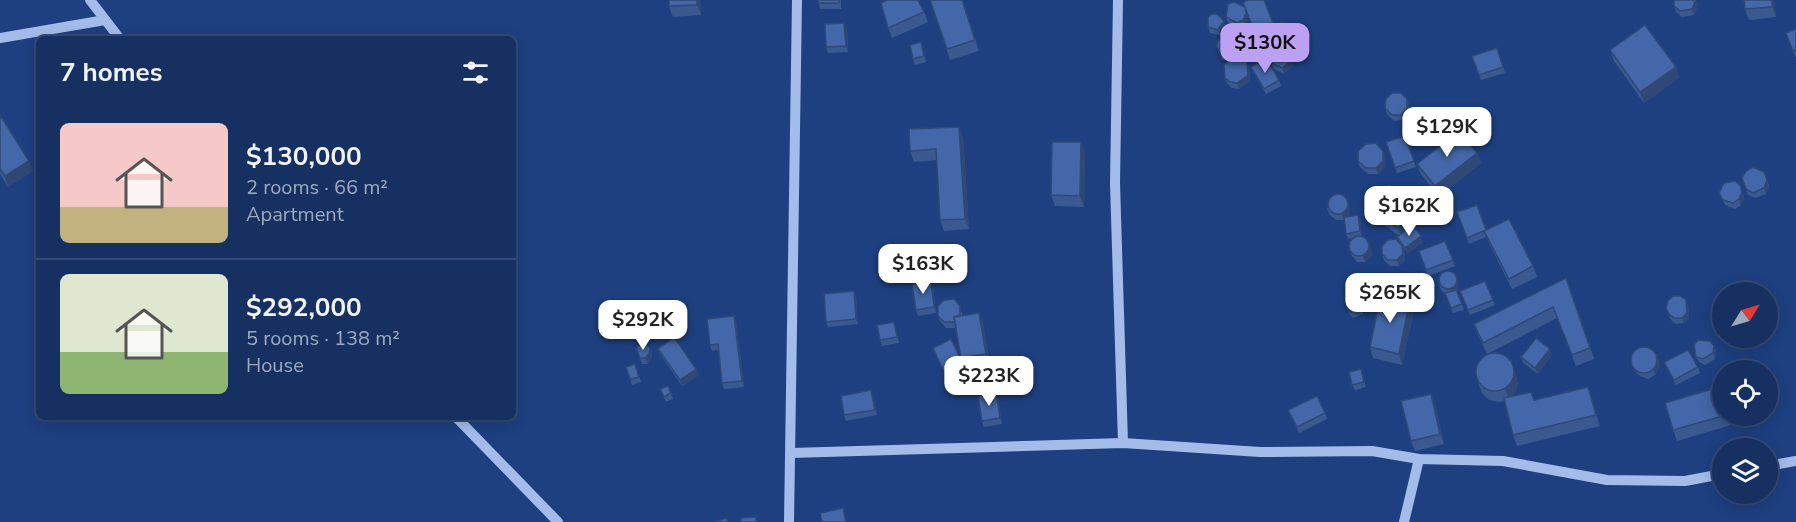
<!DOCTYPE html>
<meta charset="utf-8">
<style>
:root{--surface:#163061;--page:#233c6a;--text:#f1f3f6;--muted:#9ea9bd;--line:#354b76;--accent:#bca0f2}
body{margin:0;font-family:"Nunito Sans",sans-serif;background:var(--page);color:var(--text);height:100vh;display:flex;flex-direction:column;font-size:22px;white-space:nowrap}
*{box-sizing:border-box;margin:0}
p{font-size:20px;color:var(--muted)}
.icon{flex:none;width:33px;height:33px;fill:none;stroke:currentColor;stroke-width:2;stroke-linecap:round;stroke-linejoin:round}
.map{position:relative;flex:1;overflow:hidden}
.side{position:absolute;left:36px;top:36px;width:480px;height:384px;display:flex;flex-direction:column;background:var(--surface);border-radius:9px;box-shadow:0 3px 15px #0003,0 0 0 2px var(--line)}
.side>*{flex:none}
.needle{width:39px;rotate:53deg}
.tools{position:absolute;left:1712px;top:282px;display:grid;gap:12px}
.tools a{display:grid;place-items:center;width:66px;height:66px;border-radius:50%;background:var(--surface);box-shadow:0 3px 15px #0003,0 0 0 2px var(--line);font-size:30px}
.price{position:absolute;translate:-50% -51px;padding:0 14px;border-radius:12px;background:#fff;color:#222;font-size:20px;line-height:39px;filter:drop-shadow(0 2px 3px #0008)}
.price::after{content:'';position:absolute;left:50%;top:36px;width:18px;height:14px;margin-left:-9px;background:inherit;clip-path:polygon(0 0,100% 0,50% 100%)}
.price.active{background:var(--accent);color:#111}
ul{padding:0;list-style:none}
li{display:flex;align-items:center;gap:18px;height:150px;padding:0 24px}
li+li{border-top:2px solid var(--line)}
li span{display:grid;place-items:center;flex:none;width:168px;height:120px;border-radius:9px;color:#555}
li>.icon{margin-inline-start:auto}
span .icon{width:72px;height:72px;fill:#fffc;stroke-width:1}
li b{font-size:26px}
h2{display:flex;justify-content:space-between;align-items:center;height:72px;padding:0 24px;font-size:26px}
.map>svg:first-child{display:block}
</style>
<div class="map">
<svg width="1796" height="522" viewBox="0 0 1796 522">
<rect width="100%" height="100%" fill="#1e4081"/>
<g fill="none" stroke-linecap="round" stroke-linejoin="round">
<g stroke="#a3bce9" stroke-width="10">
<polyline points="90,0 120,39"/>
<polyline points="1118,0 1115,183 1123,443"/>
<polyline points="0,38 105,20"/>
<polyline points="456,417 558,522"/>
<polyline points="791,453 1123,443 1260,452 1372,451 1419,459 1503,461 1607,480 1685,481 1722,474"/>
<polyline points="1767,466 1796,461"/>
<polyline points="789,522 797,0"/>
<polyline points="1404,522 1419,459"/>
</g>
</g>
<g fill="#3a5990">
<polygon points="669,0 700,0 701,15 673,17 669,6"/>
<polygon points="818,0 841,0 841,9 820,9"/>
<polygon points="930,0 962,0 979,51 950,60"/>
<polygon points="1264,0 1275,29 1256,36 1243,2"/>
<polygon points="1696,0 1698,5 1694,15 1682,17 1676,12 1674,6"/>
<polygon points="1774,0 1776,17 1749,20 1745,9"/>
<polygon points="924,12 928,22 892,38 888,28"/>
<polygon points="1226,17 1248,20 1245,26 1239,29 1228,22"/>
<polygon points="1208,27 1226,27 1220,35 1210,33"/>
<polygon points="847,28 848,52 828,53 826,47"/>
<polygon points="1294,29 1296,35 1290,44 1280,42 1275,31"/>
<polygon points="1796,29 1796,56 1795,57 1786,33"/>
<polygon points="921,42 926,62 915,65 913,59"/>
<polygon points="1216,45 1234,48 1236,54 1234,58 1247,62 1249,68 1250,81 1239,89 1232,88 1227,83 1225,78 1232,59 1222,60"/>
<polygon points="1497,48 1505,73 1481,80 1472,56"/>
<polygon points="1610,50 1676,67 1679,78 1644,103 1614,61"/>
<polygon points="1291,61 1293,66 1284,74 1274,69 1271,63"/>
<polygon points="1251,67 1279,80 1281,86 1266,94 1253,72"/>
<polygon points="1407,99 1409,105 1409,114 1403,120 1394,121 1387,114 1385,108"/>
<polygon points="0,115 33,171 8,187 0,174"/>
<polygon points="1405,136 1416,167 1397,173 1386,142"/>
<polygon points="963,137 969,229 944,231 940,220 937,160 914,162 910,151"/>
<polygon points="1383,151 1385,156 1385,167 1378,174 1368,174 1360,167 1358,161"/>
<polygon points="1085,153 1084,207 1055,206 1051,195"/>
<polygon points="1477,153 1481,163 1439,197 1421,174 1417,164"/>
<polygon points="1764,172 1769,186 1766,194 1755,198 1748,195 1742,178"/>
<polygon points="1719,193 1744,198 1741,205 1735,209 1725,205"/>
<polygon points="1350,206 1350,214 1348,216 1358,215 1360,220 1362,237 1369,242 1371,248 1372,256 1365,262 1357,262 1352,256 1350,250 1353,238 1348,239 1346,234 1344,220 1336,220 1329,214 1327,208"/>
<polygon points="1372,207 1419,217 1412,227 1423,242 1408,253 1403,247 1404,252 1405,260 1399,266 1390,266 1384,260 1382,254 1400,243 1397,237 1399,236 1375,218"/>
<polygon points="1457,212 1486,230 1533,266 1537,277 1512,289 1486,237 1469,244"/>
<polygon points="1445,241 1455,266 1428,276 1419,251"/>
<polygon points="1456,277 1458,283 1458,290 1457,291 1464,310 1453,313 1445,294 1441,290 1439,284"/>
<polygon points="1566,278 1594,359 1576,366 1557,318 1487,354 1478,335 1474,324"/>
<polygon points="1485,281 1495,305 1470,315 1460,291"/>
<polygon points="933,287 936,313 918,316 916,310"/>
<polygon points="1386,293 1386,295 1410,300 1414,311 1402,365 1373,358 1370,347 1379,305 1373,306 1367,300 1365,294"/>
<polygon points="856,297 858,324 828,327 826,322"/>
<polygon points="1688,305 1689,319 1684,323 1676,324 1671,320 1666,308"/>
<polygon points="1347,308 1363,308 1363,314 1353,318 1349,314"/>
<polygon points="962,312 962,316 979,313 983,324 990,365 965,369 961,358 956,328 946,328 940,321 938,316"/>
<polygon points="736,321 744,387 724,389 722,383 718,350 712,351 710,345"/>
<polygon points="894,322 899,343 882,346 880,340"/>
<polygon points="1714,346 1716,352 1715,359 1705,365 1699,362 1696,357"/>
<polygon points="636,348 650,348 652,354 651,359 648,364 642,364"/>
<polygon points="933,348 963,364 965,369 947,378"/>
<polygon points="658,349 696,369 699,375 682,386 660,354"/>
<polygon points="1657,354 1659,360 1659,368 1655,375 1648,379 1640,376 1634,370 1632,365"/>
<polygon points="1552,355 1538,374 1523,363 1521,357"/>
<polygon points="1664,362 1698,367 1700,373 1676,385"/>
<polygon points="635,364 641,382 632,385 626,367"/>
<polygon points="1361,369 1366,387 1355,390 1352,385"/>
<polygon points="1478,382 1518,382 1516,392 1512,396 1534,400 1592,398 1600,426 1517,446 1513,435 1505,401 1499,402 1489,400 1482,393"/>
<polygon points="668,386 673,399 666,402 660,389"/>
<polygon points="1719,387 1722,396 1722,416 1728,416 1731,425 1677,441 1673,430"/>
<polygon points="996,392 998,398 1002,424 984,427 982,421"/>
<polygon points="873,396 877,415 846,421 844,415"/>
<polygon points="1435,405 1444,444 1415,451 1411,441"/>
<polygon points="1288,410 1325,413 1327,419 1299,433"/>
</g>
<g fill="#2f4876">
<polygon points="697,0 700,0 701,15 697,5"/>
<polygon points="1696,0 1698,5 1694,15 1692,9"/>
<polygon points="1772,0 1774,0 1776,17 1772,7"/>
<polygon points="1245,7 1248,20 1245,26 1243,20"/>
<polygon points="1224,21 1226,27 1220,35 1218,30"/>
<polygon points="844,23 847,28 848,52 846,46"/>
<polygon points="1294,29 1296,35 1290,44 1288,39"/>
<polygon points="1234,48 1236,54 1233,59 1231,53"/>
<polygon points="1291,61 1293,66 1284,74 1282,68"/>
<polygon points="1247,62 1249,68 1250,81 1239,89 1237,83"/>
<polygon points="1676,67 1679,78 1644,103 1640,92"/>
<polygon points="1407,99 1409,105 1409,114 1403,120 1401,115"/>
<polygon points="959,127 963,137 969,229 965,219"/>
<polygon points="1081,142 1085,153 1084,207 1080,196"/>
<polygon points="1383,151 1385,156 1385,167 1378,174 1376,168"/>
<polygon points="1477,153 1481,163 1439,197 1435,186"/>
<polygon points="29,161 33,171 8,187 5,176"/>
<polygon points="1767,180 1769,186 1766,194 1764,188"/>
<polygon points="1740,185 1744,198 1741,205 1739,199"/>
<polygon points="1348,200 1350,206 1350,214 1344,220 1342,214"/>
<polygon points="1415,207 1419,217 1402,239 1398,228"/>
<polygon points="1358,215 1360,220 1362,237 1360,231"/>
<polygon points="1421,236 1423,242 1408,253 1405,248"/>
<polygon points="1369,242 1371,248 1372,256 1365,262 1363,256"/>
<polygon points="1402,246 1404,252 1405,260 1399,266 1397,260"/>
<polygon points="1456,277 1458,283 1458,290 1453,294 1451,289"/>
<polygon points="931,281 933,287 936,313 934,307"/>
<polygon points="854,291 856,297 858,324 856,319"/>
<polygon points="1410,300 1414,311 1402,365 1399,354"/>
<polygon points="1686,300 1688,305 1689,319 1684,323 1682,318"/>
<polygon points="979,313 983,324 990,365 986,354"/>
<polygon points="734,316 736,321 744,387 742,381"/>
<polygon points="1714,346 1716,352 1715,359 1713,353"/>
<polygon points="650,348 652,354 651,359 648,364 645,358"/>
<polygon points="1550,349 1552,355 1538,374 1535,368"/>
<polygon points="1657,354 1659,360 1659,368 1655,375 1653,369"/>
<polygon points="1511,361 1518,382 1516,392 1509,399 1505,389"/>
<polygon points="696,369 699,375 682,386 680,380"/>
<polygon points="1588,387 1592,398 1600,426 1596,415"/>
<polygon points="871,390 873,396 877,415 875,410"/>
<polygon points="996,392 998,398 1002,424 1000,418"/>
<polygon points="1431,394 1435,405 1444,444 1440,434"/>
</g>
<g fill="#4367a8" stroke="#2f4876" stroke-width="1.5">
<polygon points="669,0 697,0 697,5 669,6"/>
<rect x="818" y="0" width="21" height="3"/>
<polygon points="887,0 918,0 924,12 888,28 881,3"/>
<polygon points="930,0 962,0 975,40 947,49"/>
<polygon points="1248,0 1264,0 1273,23 1254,31 1243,2"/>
<polygon points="1674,0 1696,0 1692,9 1680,11 1674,6"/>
<polygon points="1744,0 1772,0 1772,7 1745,9"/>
<polygon points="1234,2 1245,7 1246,14 1243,20 1237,23 1226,17 1228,4"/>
<polygon points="1212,14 1217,14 1224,21 1218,30 1208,27 1208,17"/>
<polygon points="1281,22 1291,24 1294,29 1288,39 1278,37 1275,31"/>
<polygon points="844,23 846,46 826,47 825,24"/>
<polygon points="1645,25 1676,67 1640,92 1610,50"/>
<polygon points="1796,29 1796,50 1793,51 1786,33"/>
<polygon points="1229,38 1234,48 1231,53 1220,54 1216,45 1218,40"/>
<polygon points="921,42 924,56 913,59 910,45"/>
<polygon points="1497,48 1503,67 1479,75 1472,56"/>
<polygon points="1280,49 1286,50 1291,61 1282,68 1271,63 1274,51"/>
<polygon points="1234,57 1247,62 1248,76 1237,83 1230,82 1225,78 1224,65"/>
<polygon points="1266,58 1279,80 1264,89 1251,67"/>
<polygon points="1392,93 1401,93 1407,99 1407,108 1401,115 1392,115 1385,108 1386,99"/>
<polygon points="0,115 29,161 5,176 0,169"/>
<polygon points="959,127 965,219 940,220 936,149 910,151 909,129"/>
<polygon points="1459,131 1477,153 1435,186 1417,164"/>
<polygon points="1405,136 1414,161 1395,168 1386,142"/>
<polygon points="1052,142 1081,142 1080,196 1051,195"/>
<polygon points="1376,143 1383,151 1383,161 1376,168 1366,168 1358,161 1358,151 1366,144"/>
<polygon points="1753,167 1764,172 1767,180 1764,188 1753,193 1746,189 1742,178 1746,171"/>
<polygon points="1735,181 1740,185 1742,192 1739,199 1733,203 1723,200 1719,193 1724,183"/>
<polygon points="1389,185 1415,207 1398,228 1372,207"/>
<circle cx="1338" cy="204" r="10"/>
<polygon points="1477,205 1486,230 1467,238 1457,212"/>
<polygon points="1358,215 1360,231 1346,234 1344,217"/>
<polygon points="1509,219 1533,266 1509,279 1484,231"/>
<polygon points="1413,225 1421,236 1405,248 1397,237"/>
<circle cx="1359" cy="246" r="10"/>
<polygon points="1396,239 1402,246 1403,254 1397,260 1388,260 1382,254 1382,246 1388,240"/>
<polygon points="1445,241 1453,260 1426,270 1419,251"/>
<circle cx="1448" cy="280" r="9"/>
<polygon points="1566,278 1590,348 1572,355 1553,307 1483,343 1474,324"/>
<polygon points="931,281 934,307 916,310 912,284"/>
<polygon points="1485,281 1493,300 1468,310 1460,291"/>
<polygon points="1370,282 1378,282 1384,287 1383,294 1381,294 1381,297 1378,300 1371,300 1365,294 1365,287"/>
<polygon points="1456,290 1462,304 1451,308 1445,293"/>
<polygon points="854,291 856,319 826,322 824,294"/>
<polygon points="1381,294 1410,300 1399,354 1370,347"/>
<polygon points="1673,296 1680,296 1686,300 1687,313 1682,318 1674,318 1669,314 1666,308 1668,301"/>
<polygon points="1351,298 1356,298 1361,302 1361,308 1351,312 1347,308 1347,302"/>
<polygon points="954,299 960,306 960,315 954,317 955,321 954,322 944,322 938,316 938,306 944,300"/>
<polygon points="979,313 986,354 961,358 954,317"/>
<polygon points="734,316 742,381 722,383 718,344 710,345 707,319"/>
<polygon points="894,322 897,337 880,340 877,325"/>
<polygon points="674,337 696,369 680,380 658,349"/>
<polygon points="1536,338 1550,349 1535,368 1521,357"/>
<polygon points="951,339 963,364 944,372 933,348"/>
<polygon points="1698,340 1710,341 1714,346 1713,353 1703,359 1696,357 1694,345"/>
<polygon points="640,344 646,344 650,348 649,354 645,358 640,358 636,348"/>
<circle cx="1644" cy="360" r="13"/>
<polygon points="1688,350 1698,367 1674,380 1664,362"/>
<circle cx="1495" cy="372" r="19"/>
<polygon points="635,364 639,377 630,379 626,367"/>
<polygon points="1361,369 1364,382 1352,385 1349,372"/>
<polygon points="668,386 671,393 664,397 660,389"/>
<polygon points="1588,387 1596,415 1513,435 1504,398 1531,392 1534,400"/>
<polygon points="1719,387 1722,398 1722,416 1723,416 1673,430 1665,403"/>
<polygon points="871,390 875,410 844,415 841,396"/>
<polygon points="996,392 1000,418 982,421 978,396"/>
<polygon points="1431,394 1440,434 1411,441 1401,401"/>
<polygon points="1317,396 1325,413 1297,427 1288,410"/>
<polygon points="843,508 846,522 822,522 820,513"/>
<polygon points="756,517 756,522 741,522 741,518"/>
<polygon points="726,518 728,522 715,522"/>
</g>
</svg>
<div class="tools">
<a><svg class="needle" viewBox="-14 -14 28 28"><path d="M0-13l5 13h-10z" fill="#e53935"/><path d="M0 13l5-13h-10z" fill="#9ea9bd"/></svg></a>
<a><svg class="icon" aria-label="locate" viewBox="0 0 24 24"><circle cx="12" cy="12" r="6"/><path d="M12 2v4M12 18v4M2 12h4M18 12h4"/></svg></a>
<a><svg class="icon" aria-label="layers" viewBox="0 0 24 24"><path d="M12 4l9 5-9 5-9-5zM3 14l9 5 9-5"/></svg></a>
</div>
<b class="price active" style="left:1265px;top:74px">$130K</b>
<b class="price" style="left:1447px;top:158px">$129K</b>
<b class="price" style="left:1409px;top:237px">$162K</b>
<b class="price" style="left:923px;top:295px">$163K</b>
<b class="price" style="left:1390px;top:324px">$265K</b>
<b class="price" style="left:643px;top:351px">$292K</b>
<b class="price" style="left:989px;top:407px">$223K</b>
<section class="side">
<h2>7 homes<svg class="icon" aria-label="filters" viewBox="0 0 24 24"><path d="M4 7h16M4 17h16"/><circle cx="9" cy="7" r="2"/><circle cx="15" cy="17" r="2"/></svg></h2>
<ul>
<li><span style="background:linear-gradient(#f6c9c9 70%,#c2b280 0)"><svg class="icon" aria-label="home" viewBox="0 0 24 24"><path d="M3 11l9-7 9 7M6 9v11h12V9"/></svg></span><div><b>$130,000</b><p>2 rooms · 66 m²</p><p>Apartment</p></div></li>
<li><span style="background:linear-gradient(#dfe7d0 65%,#8fb573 0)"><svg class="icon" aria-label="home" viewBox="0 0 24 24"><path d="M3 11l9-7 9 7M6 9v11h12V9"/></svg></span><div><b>$292,000</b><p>5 rooms · 138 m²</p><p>House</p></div></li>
</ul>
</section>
</div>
